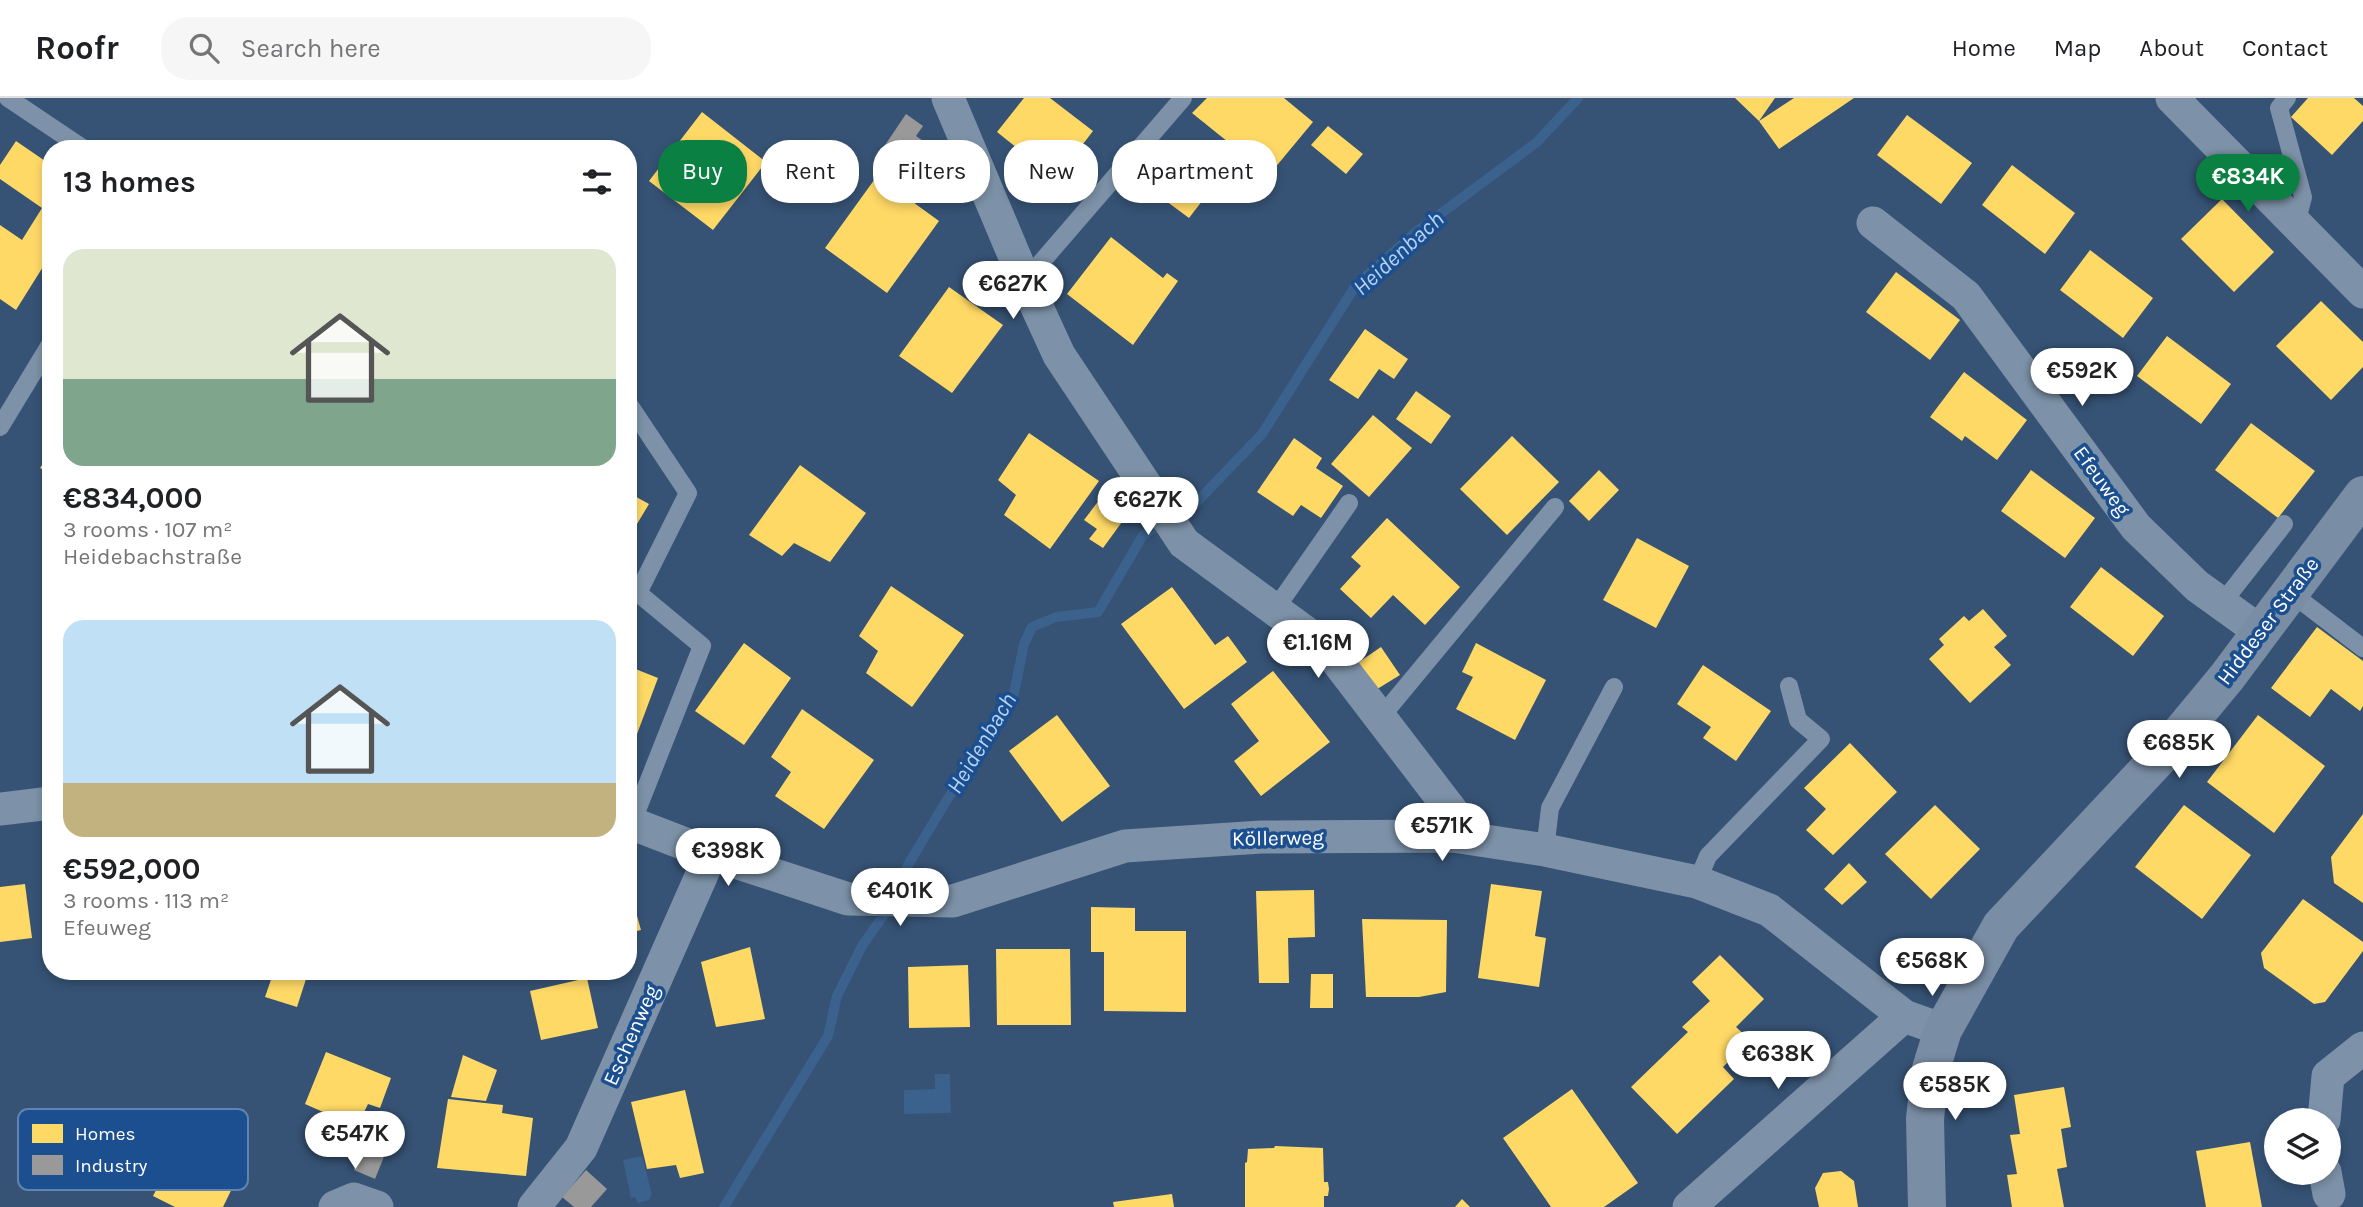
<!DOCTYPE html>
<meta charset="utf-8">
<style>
:root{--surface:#fff;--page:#f6f6f6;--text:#202124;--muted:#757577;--line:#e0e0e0;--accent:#0b8043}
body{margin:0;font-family:Karla,sans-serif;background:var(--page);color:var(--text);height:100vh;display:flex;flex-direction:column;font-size:26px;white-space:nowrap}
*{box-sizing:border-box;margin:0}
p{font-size:23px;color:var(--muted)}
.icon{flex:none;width:38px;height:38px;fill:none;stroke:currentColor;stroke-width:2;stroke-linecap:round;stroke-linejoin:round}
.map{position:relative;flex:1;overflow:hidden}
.details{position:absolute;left:42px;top:42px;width:595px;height:840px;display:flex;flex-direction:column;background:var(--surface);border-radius:28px;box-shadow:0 4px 10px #0003}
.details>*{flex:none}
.guide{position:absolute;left:658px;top:42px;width:665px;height:63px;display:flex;gap:14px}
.tools{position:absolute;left:2264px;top:1010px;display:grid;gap:14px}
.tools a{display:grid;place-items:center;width:77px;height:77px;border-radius:50%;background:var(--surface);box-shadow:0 4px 10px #0003;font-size:35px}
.price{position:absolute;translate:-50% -60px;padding:0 16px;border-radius:24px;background:#fff;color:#222;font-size:23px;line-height:46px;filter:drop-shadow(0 2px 4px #0008)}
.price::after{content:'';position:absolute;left:50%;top:42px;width:21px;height:16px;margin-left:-10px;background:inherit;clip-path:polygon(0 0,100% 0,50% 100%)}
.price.selected{background:var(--accent);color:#fff}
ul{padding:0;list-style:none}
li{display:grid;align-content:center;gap:14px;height:371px;padding:0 21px}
li span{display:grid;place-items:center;height:217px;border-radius:21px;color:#555}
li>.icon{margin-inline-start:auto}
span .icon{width:126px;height:126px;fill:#fffc;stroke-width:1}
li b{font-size:30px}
h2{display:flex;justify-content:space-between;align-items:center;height:84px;padding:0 21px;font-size:30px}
.pill{padding:0 24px;border-radius:28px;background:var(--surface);box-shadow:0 4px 10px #0003;font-size:24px;line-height:63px}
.pill.selected{background:var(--accent);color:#fff}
header{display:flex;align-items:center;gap:42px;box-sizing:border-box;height:98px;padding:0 35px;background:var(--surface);border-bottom:2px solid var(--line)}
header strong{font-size:33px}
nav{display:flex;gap:38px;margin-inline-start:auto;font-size:24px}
.search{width:490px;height:63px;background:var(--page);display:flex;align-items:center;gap:18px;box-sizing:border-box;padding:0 24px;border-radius:28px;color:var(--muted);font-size:26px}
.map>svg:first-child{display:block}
</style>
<header>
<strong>Roofr</strong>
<div class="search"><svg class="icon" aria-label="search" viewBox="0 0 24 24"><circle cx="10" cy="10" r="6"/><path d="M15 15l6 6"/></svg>Search here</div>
<nav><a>Home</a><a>Map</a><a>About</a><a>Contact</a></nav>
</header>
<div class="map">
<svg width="2363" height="1109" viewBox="0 0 2363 1109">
<rect width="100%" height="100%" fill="#365274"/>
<g fill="#3b618d">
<polygon points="935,976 950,976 951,1015 904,1016 904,992 935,991"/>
<polygon points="642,1058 652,1096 649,1102 638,1105 635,1099 631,1100 623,1062"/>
</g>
<g fill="#ffd966">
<polygon points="1024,0 1050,0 1093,33 1056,81 997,34"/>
<polygon points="1207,0 1284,0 1313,24 1269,77 1192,15"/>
<polygon points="1735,0 1775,0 1759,23 1794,0 1854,0 1779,51 1759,23"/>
<polygon points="2308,0 2354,0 2363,8 2363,23 2332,57 2291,19"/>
<polygon points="702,14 766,64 713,132 649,83"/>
<polygon points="1907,17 1972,65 1941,106 1877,57"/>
<polygon points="1328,28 1363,56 1346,76 1311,47"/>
<polygon points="16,43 51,67 51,156 16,212 0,201 0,127 22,142 42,110 0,81 0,67"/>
<polygon points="1175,53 1216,85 1189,120 1147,89"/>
<polygon points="2012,67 2075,115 2045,156 1982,107"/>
<polygon points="877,78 939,123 887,195 825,150"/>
<polygon points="2222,101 2274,154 2234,194 2181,141"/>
<polygon points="1111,139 1163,180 1167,175 1178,183 1133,247 1067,196"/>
<polygon points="2090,152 2153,200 2123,240 2060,192"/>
<polygon points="1896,174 1960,222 1930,262 1866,214"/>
<polygon points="949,189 1003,227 952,295 899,258"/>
<polygon points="2321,203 2363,244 2363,269 2331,302 2276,248"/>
<polygon points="1365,231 1408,261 1394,281 1379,271 1358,301 1329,282"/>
<polygon points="2167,238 2231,286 2201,326 2137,278"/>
<polygon points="1964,274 2027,322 1997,362 1965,338 1962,343 1930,319"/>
<polygon points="1416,293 1451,318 1431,346 1396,321"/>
<polygon points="1373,317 1412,350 1369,399 1331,366"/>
<polygon points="2251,325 2315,373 2278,420 2215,372"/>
<polygon points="1029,335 1099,383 1050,451 1004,417 1016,397 998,382"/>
<polygon points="1512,338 1559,384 1507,437 1460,391"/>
<polygon points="1294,340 1322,360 1316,370 1343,388 1321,420 1301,407 1293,418 1257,394"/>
<polygon points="51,353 51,376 40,370"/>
<polygon points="800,367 866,415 830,464 794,445 782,458 749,437"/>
<polygon points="1599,372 1619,392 1589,423 1569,403"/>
<polygon points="2031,372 2095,420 2065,460 2001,413"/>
<polygon points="629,388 631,396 649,406 628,441"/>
<polygon points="1103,397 1116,406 1110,415 1122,424 1103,450 1089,441 1097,431 1084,422"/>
<polygon points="1387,420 1460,489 1425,527 1393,497 1371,520 1340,491 1361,468 1351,459"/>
<polygon points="1637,440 1689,468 1656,530 1603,502"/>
<polygon points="2101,469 2164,518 2133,558 2070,509"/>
<polygon points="891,488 964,537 912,609 866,575 878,553 859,538"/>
<polygon points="1172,489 1215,547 1228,538 1247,564 1184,611 1121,526"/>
<polygon points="1983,511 2007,538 1994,549 2011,567 1970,605 1929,561 1944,547 1939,541 1964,518 1969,523"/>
<polygon points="2317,529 2363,563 2363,608 2360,613 2331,591 2310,619 2271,590"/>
<polygon points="744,545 791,580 744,647 695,613"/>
<polygon points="1476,545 1546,582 1515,642 1456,611 1473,579 1462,574"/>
<polygon points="1381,549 1400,577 1374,593 1356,566"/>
<polygon points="1703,567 1771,613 1736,663 1703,640 1711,629 1677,606"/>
<polygon points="628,568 658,580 637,636 628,633"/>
<polygon points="1273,573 1330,644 1261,698 1234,663 1259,643 1231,606"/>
<polygon points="802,611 874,662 824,731 775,698 791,674 771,659"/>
<polygon points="1057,617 1110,688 1062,724 1009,653"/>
<polygon points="2258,617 2325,668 2274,735 2207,684"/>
<polygon points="1850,645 1897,694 1833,757 1806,732 1826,711 1804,690"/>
<polygon points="1935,707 1980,751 1931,801 1885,756"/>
<polygon points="2184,707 2251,757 2202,821 2135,769"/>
<polygon points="2363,716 2363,805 2334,785 2331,759"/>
<polygon points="1849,765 1867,784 1842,807 1824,791"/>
<polygon points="25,786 32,840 0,844 0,789"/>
<polygon points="628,786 641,832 628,835"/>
<polygon points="1491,786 1542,793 1535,838 1546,840 1539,889 1478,880"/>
<polygon points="1314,792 1315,839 1288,840 1289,885 1259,885 1256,793"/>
<polygon points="2303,801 2363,844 2363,853 2325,904 2314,906 2264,870 2261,855"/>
<polygon points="1091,809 1135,810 1135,833 1186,833 1186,914 1104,913 1104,854 1091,854"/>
<polygon points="1362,821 1447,822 1446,894 1419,899 1366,899"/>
<polygon points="750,849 765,921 716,929 701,864"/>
<polygon points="996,851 1070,851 1071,927 997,927"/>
<polygon points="1720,857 1764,901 1736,929 1750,942 1723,969 1734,981 1677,1036 1631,989 1688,934 1682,929 1710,903 1692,884"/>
<polygon points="968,867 970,929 909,930 908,869"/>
<polygon points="274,873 292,873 307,878 297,909 265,899"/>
<polygon points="1311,876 1333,876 1333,910 1310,910"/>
<polygon points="587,880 598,930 541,942 530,893"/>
<polygon points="326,954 391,980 380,1010 368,1006 357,1029 305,1006"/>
<polygon points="463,957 497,972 486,1003 451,999"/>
<polygon points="2064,989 2071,1029 2061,1031 2067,1069 2057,1071 2064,1109 2012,1109 2007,1077 2017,1076 2010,1037 2020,1036 2014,997"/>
<polygon points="1572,991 1638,1085 1604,1109 1551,1109 1503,1040"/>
<polygon points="685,992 704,1075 680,1080 676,1067 647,1071 631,1004"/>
<polygon points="448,1001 503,1007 502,1015 533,1020 526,1078 437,1070"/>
<polygon points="184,1038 243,1068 223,1109 175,1109 153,1098"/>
<polygon points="2250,1044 2262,1109 2206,1109 2196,1053"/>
<polygon points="1275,1048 1323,1050 1324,1084 1328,1084 1329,1091 1328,1098 1324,1098 1324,1109 1245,1109 1245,1065 1247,1064 1248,1051 1274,1050"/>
<polygon points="1841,1073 1854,1083 1858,1109 1819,1109 1815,1090 1823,1075"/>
<polygon points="1172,1096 1174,1109 1114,1109 1113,1104"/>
<polygon points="1462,1101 1470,1109 1455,1109"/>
</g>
<g fill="#999">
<polygon points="906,16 923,28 916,38 929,47 904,84 877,59"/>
<polygon points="368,1035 390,1044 375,1081 354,1072"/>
<polygon points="586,1072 607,1091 591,1109 574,1109 562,1099"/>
</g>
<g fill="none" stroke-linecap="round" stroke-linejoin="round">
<polyline stroke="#3b618d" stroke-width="10" points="724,1109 828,938 837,898 862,848 885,815 908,767 945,705 1013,600 1024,546 1032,529 1056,519 1098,514 1143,437 1193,408 1262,336 1356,187 1416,134 1537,44 1578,0"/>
<g stroke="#7d92a8" stroke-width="18">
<polyline points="8,0 84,51"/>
<polyline points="2287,0 2279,10 2303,99 2296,126"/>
<polyline points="1025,183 1183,0"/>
<polyline points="628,305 688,395 638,495 702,548 632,725"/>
<polyline points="0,329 51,245"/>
<polyline points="2291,495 2363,550"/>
<polyline points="2223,504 2284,426"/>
<polyline points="1276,510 1349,405"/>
<polyline points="1381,619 1555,409"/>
<polyline points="1545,752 1550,710 1614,589"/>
<polyline points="1697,784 1708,758 1821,641 1798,622 1789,588"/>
</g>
<g stroke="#7d92a8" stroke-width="33">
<polyline points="948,0 1025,183 1059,257 1184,445 1327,550 1457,720 1453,738"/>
<polyline points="2172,0 2363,194"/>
<polyline points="1873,125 1966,198 2136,429 2197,488 2261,534"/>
<polyline points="0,711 51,705"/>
<polyline points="628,724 711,756 848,801 953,803 1125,748 1261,739 1453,738 1545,752 1697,784 1769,812 1904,918 1943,932"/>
<polyline points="2324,1022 2328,978 2363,950"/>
<polyline points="2325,1074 2329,1096"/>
<polyline points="335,1109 354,1101 377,1109"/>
<polyline points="534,1109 581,1050 711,756"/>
<polyline points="1689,1109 1904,918"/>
</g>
<polyline stroke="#798da4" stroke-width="38" points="1927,1109 1925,1021 1930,974 1943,932 2001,828 2169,649 2227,579 2363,397"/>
</g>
<g text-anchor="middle" stroke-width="7" stroke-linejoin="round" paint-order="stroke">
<g font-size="21" fill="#fff" stroke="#1b4f8f">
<text transform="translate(2102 383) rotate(54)" y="7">Efeuweg</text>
<text transform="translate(2268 523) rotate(-53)" y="7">Hiddeser Straße</text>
<text transform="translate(1278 740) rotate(-1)" y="7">Köllerweg</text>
<text transform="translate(631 937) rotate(-66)" y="7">Eschenweg</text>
</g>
<g font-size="23" font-style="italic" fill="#b5d3f5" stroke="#1b4f8f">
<text transform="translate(1398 155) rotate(-42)" y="8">Heidenbach</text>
<text transform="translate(981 645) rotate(-59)" y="8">Heidenbach</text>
</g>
</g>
<rect x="18" y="1011" width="230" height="81" rx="10" fill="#1b4f8f" stroke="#5f84b1" stroke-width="2"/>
<rect x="32" y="1026" width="31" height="19" fill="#ffd966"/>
<rect x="32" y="1057" width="31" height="20" fill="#999"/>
<g font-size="19" fill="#fff">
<text x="75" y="1042">Homes</text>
<text x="75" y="1074">Industry</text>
</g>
</svg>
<div class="tools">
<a><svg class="icon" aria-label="layers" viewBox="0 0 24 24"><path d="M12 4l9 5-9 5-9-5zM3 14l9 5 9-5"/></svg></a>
</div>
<b class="price selected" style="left:2248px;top:116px">€834K</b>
<b class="price" style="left:1013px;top:223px">€627K</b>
<b class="price" style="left:2082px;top:310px">€592K</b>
<b class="price" style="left:1148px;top:439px">€627K</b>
<b class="price" style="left:1318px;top:582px">€1.16M</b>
<b class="price" style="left:2179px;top:682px">€685K</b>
<b class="price" style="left:1442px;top:765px">€571K</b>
<b class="price" style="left:728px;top:790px">€398K</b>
<b class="price" style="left:900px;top:830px">€401K</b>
<b class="price" style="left:1932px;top:900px">€568K</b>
<b class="price" style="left:1778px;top:993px">€638K</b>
<b class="price" style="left:1955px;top:1024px">€585K</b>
<b class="price" style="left:355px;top:1073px">€547K</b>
<div class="guide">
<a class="pill selected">Buy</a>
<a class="pill">Rent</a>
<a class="pill">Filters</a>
<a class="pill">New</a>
<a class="pill">Apartment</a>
</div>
<section class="details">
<h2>13 homes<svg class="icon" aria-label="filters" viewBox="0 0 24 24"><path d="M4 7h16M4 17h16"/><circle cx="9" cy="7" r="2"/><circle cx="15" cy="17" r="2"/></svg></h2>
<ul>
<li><span style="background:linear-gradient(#dfe7d0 60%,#7fa58c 0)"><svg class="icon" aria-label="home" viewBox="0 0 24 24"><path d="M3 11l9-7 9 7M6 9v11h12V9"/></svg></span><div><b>€834,000</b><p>3 rooms · 107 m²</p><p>Heidebachstraße</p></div></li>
<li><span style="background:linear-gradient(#bfe0f5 75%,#c2b280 0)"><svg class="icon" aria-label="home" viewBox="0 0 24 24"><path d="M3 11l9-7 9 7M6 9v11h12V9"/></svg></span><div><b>€592,000</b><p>3 rooms · 113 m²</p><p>Efeuweg</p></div></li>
</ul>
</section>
</div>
